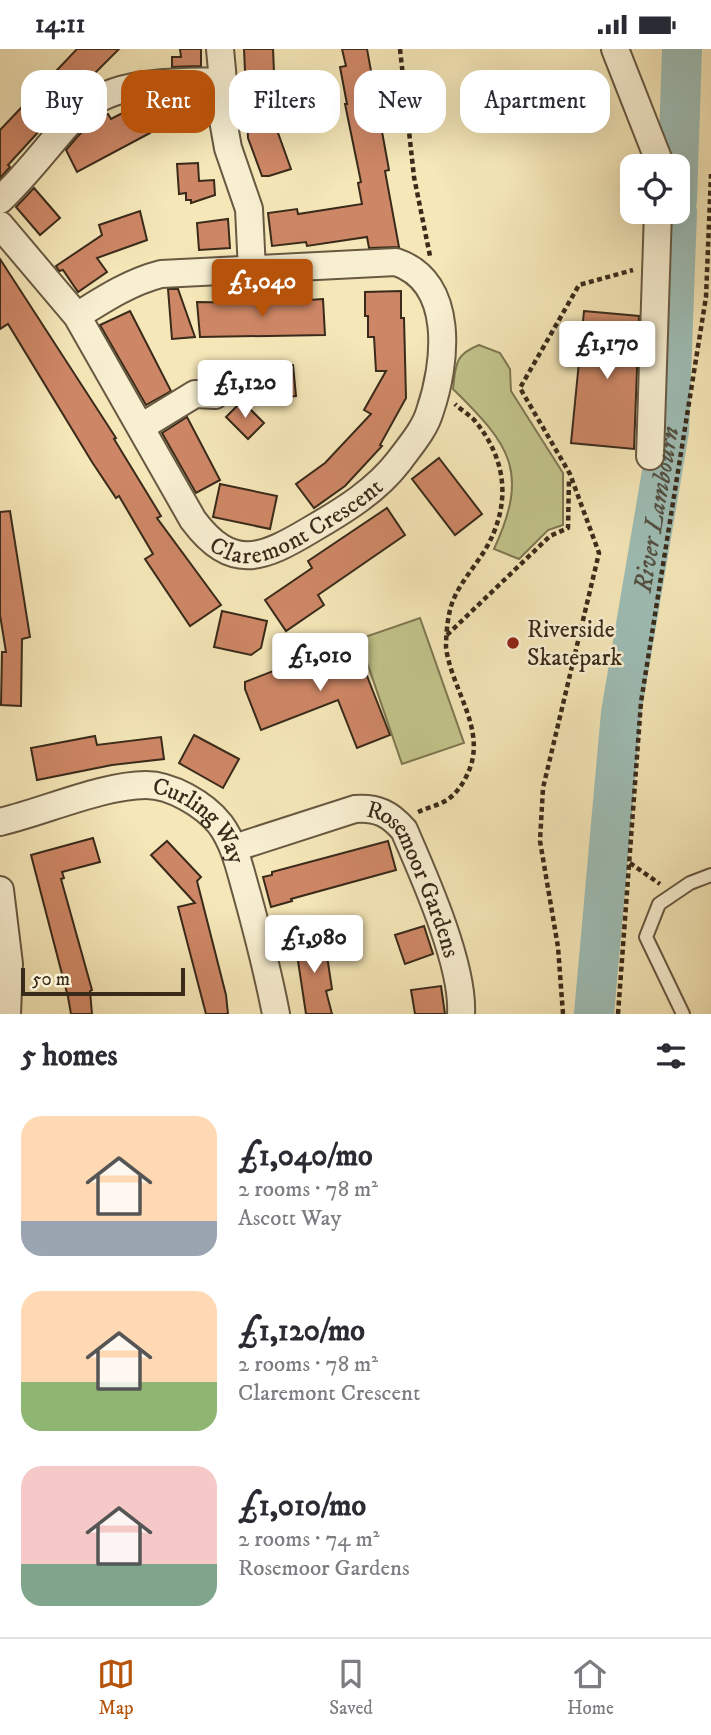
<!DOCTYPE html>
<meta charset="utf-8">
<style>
:root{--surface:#fff;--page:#f7f7f7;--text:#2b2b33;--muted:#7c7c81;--line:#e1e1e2;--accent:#b45309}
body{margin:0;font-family:"IM FELL DW Pica",serif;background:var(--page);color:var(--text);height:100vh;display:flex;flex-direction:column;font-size:26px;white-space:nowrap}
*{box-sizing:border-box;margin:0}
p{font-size:23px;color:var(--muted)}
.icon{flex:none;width:38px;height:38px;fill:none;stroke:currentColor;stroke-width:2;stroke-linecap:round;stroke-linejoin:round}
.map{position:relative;height:965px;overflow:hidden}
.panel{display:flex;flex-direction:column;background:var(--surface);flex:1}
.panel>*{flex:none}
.guide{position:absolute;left:21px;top:21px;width:670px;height:63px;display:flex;gap:14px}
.controls{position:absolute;left:620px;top:105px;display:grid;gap:14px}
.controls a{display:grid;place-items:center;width:70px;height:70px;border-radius:14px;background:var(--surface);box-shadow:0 7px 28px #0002;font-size:35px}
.scale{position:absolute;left:21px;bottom:18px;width:164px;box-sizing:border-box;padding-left:7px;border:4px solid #392a1a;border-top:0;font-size:19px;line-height:24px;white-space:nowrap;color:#392a1a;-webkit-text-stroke:5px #f8efd1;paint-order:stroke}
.price{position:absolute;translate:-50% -60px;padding:0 16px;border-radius:7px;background:#fff;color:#222;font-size:23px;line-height:46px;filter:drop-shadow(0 2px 4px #0008)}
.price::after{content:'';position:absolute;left:50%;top:42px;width:21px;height:16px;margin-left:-10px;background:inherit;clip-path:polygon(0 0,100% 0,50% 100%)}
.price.current{background:var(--accent);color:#fff}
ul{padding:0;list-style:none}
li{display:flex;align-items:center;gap:21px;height:175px;padding:0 21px}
li span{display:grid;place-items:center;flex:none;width:196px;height:140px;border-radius:21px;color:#555}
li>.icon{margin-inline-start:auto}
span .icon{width:84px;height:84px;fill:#fffc;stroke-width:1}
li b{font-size:30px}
h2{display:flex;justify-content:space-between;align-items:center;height:84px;padding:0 21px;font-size:30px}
.tag{padding:0 24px;border-radius:21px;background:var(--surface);box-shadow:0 7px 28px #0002;font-size:24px;line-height:63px}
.tag.current{background:var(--accent);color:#fff}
.status{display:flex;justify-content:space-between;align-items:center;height:49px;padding:0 35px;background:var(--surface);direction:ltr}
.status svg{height:19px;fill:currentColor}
.menu{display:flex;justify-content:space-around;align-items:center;height:98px;border-top:2px solid var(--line);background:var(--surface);font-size:19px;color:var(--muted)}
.menu a{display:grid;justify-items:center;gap:4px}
.menu .current{color:var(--accent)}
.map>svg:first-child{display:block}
</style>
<div class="status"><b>14:11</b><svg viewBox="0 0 49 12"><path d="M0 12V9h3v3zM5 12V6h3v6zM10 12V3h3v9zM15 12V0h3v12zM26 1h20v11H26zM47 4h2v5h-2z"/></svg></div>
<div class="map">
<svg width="711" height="965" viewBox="0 0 711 965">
<rect width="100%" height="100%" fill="#f5e7b8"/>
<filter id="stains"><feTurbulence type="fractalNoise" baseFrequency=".00286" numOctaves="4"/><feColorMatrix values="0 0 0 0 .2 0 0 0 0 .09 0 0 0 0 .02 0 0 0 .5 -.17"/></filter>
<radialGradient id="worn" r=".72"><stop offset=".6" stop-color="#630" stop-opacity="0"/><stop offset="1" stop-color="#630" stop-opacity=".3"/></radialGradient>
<g fill="#c2c48b" stroke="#7e7752" stroke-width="2">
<path d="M479,296L500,304L510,320L511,342L563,424V476L548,481L519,510L494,500C530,422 510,396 453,340C456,316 454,306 479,296Z"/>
<polygon points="420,569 464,694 402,715 359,590"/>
</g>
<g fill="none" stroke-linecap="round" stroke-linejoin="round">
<g stroke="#9ebeb6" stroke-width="40">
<polyline points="677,151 682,0"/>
<path id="s1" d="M594,965L621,664L669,382L677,163"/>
</g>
</g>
<g fill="#ce8766" stroke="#392a1a" stroke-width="2">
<polygon points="77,0 119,0 63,56 8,116 10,118 0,129 0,81"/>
<polygon points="180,0 201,0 201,17 172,18 172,8 181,8"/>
<polygon points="244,0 273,0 274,23 299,24 297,60 276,60 277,81 291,120 269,127 262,127 248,89"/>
<polygon points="342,0 367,0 389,121 385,122 399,198 369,199 367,188 307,197 306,193 272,197 268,164 297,160 298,165 362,155 358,134 361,133 345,55 347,55 340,18 346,17"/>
<polygon points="203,48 205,77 172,80 169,49"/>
<polygon points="136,57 150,84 77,123 66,101 77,88 93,72 108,65 111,70"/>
<polygon points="198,114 199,132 214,131 215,146 191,154 191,151 186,151 186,144 179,145 177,115"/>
<polygon points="34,139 60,169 40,186 16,158"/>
<polygon points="140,162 147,191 97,209 107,223 78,243 63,221 59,222 56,217 102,186 99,176"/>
<polygon points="228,170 230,199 199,201 197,174"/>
<polygon points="0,210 116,389 114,390 161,467 157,469 221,556 190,577 145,510 153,505 119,447 116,449 92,413 8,275 0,280"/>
<polygon points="168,240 178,240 195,288 172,290"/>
<polygon points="401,242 401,269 404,269 406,349 380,396 382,397 345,437 314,459 296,435 325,414 371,365 364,361 386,322 376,322 374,288 368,288 368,267 365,267 365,243"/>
<polygon points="323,250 325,286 200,288 197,253 262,254"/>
<polygon points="130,262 171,342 146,356 100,276"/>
<polygon points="584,262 639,267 634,400 571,394"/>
<polygon points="293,316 296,347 262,350 259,319"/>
<polygon points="242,352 264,374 248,390 226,368"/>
<polygon points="187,368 220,431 196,444 162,384"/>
<polygon points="439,409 482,465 455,486 412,430"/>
<polygon points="220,435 277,447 270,480 213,468"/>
<polygon points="387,459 405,486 318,546 324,556 286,582 265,551 312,519 308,512"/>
<polygon points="10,462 30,588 22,590 21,657 1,656 2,603 6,603 0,566 0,463"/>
<polygon points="222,562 267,572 261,599 251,606 214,598"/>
<polygon points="353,591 390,686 357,699 338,651 261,681 245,640 245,633"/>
<polygon points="194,686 239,710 223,739 179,714"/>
<polygon points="95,687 97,696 161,688 164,710 112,716 37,731 31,699"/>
<polygon points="93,789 100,813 62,823 64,829 61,830 92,941 90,942 92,965 71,965 68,948 31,806"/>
<polygon points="167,792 201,828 197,832 226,946 228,965 206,965 178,858 195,854 151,806"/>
<polygon points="388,792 396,821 291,850 292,852 271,858 263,828 272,826 272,823"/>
<polygon points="424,877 433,905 405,915 395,886"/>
<polygon points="324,887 332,940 326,942 332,965 306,965 295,892"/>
<polygon points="441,937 445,965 415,965 411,941"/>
</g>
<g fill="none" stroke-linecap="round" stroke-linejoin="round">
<g stroke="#685942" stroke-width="16">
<polyline id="service" points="683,965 646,888 659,855 690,834 711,826"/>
</g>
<g stroke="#685942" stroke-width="30">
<g id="minor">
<polyline points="220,0 223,32 223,71 228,99 249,160 252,221"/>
<polyline points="615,0 659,112 659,117"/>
<path d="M0,151C28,125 49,95 75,67C111,29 175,34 223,32"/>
<path id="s2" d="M0,176L77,267L193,471C232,523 262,510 312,480C343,462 376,442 399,412C410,397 425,380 430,362C446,315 456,233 396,213L161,225C130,233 104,250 77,267"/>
<polyline points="141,378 195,345 215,346"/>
<polyline points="650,407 658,163"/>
<path id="s3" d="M0,773C43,763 103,736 146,736C171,736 204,755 220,775C235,795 240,821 247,845C258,885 268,924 276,965"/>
<path id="s4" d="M234,799L355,760C377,758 390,765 404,781C424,827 464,916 461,965"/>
<polyline points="0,841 9,915 7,965"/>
</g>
</g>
<g stroke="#392a1a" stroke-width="4.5" stroke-dasharray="5 3.5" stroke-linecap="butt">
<polyline points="400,0 414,128 430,207"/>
<polyline points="447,586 550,487 568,479 569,429"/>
<path d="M418,763C427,759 439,756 447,751C456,745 463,735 467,726C489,682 451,641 446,598C446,588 447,575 449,566C453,541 472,522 485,501C511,457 508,412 475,372C470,366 461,361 455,355"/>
<polyline points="630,814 660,835"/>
<polyline points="563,965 558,898 540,792 543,739 599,504 570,425 520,339 579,236 633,221"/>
<polyline points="618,965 641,653 706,248 711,125"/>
</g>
<use href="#service" stroke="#f8efd1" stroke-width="12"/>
<use href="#minor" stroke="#f8efd1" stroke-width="26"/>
</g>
<circle fill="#8f2418" stroke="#f8efd1" stroke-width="2.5" cx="513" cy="594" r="7"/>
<g text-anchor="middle" stroke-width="5" stroke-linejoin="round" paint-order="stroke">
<g font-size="24" fill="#392a1a" stroke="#f8efd1">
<text dy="8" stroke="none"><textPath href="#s2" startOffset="478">Claremont Crescent</textPath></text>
<text dy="8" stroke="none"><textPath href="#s3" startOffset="219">Curling Way</textPath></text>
<text dy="8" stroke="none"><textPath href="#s4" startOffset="229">Rosemoor Gardens</textPath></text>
</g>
<g font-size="24" fill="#392a1a" stroke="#f8efd1" text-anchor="start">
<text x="527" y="588">Riverside<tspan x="527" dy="28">Skatepark</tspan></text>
</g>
<g font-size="26" font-style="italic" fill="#524f41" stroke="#f8efd1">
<text dy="9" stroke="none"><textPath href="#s1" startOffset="509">River Lambourn</textPath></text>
</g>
</g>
<rect width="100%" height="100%" filter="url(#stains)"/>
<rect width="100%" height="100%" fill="url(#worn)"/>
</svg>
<div class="controls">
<a><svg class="icon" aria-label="locate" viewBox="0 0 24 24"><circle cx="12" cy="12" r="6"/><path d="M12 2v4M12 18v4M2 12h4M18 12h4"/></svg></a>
</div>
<div class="scale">50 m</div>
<b class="price current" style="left:262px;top:270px">£1,040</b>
<b class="price" style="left:607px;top:332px">£1,170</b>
<b class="price" style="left:245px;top:371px">£1,120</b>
<b class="price" style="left:320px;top:644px">£1,010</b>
<b class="price" style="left:314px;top:926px">£1,980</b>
<div class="guide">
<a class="tag">Buy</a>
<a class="tag current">Rent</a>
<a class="tag">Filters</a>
<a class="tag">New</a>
<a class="tag">Apartment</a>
</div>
</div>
<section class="panel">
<h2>5 homes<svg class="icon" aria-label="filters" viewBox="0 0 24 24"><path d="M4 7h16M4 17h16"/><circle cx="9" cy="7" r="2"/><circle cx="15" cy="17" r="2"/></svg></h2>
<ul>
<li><span style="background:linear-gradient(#ffd9b3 75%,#9aa5b1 0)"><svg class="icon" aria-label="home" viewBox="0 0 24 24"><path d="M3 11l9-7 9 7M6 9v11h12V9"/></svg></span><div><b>£1,040/mo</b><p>2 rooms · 78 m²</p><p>Ascott Way</p></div></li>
<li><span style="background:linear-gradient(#ffd9b3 65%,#8fb573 0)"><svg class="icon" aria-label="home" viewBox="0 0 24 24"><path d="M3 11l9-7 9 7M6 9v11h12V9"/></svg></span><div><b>£1,120/mo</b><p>2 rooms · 78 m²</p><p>Claremont Crescent</p></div></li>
<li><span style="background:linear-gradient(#f6c9c9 70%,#7fa58c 0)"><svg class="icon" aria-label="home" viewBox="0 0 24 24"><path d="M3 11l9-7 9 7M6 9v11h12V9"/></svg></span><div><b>£1,010/mo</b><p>2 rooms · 74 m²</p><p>Rosemoor Gardens</p></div></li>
</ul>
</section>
<nav class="menu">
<a class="current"><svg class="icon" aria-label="map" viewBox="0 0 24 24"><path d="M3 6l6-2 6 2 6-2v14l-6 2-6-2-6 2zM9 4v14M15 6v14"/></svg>Map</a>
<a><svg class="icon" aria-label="saved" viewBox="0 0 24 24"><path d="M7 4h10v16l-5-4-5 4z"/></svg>Saved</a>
<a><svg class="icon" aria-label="home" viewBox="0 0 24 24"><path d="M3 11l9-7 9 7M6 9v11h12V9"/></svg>Home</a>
</nav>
